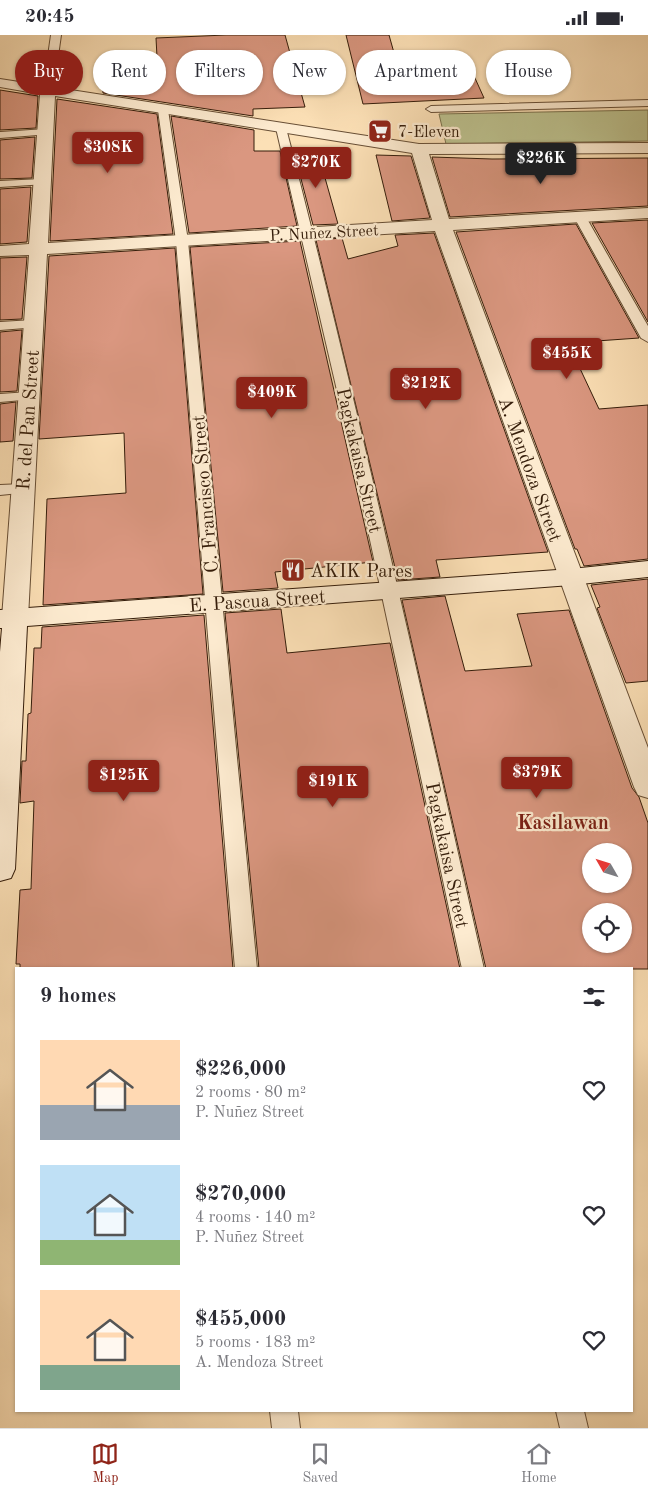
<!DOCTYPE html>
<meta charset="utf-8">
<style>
:root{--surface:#fff;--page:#f2f2f3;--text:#2b2b33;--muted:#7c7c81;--line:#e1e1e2;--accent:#8f2418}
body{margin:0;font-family:"Old Standard TT",serif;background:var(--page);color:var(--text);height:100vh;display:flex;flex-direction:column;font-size:19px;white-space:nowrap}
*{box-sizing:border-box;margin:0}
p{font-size:16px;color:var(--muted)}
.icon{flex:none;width:28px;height:28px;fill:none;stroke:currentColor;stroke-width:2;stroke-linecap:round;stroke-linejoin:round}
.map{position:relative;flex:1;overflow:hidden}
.sheet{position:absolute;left:15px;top:932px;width:618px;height:445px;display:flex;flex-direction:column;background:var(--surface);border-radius:0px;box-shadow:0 1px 4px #0004}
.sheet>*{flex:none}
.guide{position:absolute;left:15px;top:15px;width:619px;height:45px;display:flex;gap:10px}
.needle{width:32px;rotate:309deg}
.controls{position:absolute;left:582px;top:808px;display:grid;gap:10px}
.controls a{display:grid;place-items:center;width:50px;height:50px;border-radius:50%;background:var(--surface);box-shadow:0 1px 4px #0004;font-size:25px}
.price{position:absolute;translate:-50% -42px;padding:0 11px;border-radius:5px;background:var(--accent);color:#fff;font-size:16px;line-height:32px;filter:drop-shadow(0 1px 2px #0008)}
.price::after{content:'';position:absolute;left:50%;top:30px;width:15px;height:11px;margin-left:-8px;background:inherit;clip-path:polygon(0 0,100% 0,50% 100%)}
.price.on{background:#222;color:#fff}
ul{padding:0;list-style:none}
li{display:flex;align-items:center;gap:15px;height:125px;padding:0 25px}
li span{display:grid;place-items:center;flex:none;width:140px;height:100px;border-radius:0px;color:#555}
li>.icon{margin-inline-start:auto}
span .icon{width:60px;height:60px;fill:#fffc;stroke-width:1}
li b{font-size:21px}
h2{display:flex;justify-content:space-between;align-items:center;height:60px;padding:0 25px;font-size:21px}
.tag{padding:0 18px;border-radius:22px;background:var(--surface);box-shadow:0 1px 4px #0004;font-size:18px;line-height:45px}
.tag.on{background:var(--accent);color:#fff}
.status{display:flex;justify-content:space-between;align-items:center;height:35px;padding:0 25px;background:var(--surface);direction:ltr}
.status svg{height:14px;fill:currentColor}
.menu{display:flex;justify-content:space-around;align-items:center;height:70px;border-top:1px solid var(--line);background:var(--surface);font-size:14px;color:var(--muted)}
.menu a{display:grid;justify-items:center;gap:2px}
.menu .on{color:var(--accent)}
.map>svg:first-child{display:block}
</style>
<div class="status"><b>20:45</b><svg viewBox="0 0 49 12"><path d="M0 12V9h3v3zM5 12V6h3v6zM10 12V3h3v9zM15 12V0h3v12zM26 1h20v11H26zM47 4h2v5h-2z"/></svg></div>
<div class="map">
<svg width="648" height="1393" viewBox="0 0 648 1393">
<rect width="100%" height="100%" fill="#fce0b6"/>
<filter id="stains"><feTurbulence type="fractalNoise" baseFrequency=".004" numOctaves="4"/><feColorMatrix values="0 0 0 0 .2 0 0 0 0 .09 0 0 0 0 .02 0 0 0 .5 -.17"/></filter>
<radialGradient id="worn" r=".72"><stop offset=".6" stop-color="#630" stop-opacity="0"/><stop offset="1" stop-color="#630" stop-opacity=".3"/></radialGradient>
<polygon fill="#bdc28f" stroke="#79704c" points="648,75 648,106 446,109 439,79"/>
<g fill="#da9780" stroke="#351d0a" fill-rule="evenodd">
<polygon points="226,0 285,0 305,72 253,74 253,81 103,58 101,25 157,22 156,3"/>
<polygon points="346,0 389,0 396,25 465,21 484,63 363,69"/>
<polygon points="0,55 38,61 36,93 0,95"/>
<polygon points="57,64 157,79 173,199 50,206"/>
<polygon points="171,81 254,95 254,116 280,116 297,191 189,198"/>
<polygon points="35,102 32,143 0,144 0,105"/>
<polygon points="294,117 318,118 338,189 313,190"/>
<polygon points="376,120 411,121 430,183 392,186"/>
<polygon points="432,122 492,124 648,123 648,171 450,182"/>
<polygon points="31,152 27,207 0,209 0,154"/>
<polygon points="648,185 648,287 592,188"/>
<polygon points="576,189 639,303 568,308 599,374 648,370 648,524 584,531 577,514 575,514 456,197"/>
<polygon points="434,198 548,517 436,525 440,542 398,545 316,205 342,203 348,224 398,211 395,200"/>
<polygon points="300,206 373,527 275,537 278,553 223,557 190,212"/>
<polygon points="175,213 203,559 43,570 47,464 126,458 124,398 39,404 49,221"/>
<polygon points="27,222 22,284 0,285 0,223"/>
<polygon points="22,295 17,356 0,357 0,297"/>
<polygon points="16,367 13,406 0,407 0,369"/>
<polygon points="648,544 648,646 626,648 597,573 600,572 591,550"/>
<path d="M445,561L465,636L532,631L517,579L569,575L632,753L639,762L648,788V934H486L402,565ZM591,816H624V849H591ZM591,876H624V909H591Z"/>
<polygon points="281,574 287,618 390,608 460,934 259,934 225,578"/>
<polygon points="204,580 233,934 20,934 20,929 16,929 20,855 31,854 34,766 20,768 22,726 26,726 28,679 31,678 34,613 41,613 42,592"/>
</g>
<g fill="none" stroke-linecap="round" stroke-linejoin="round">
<g stroke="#674e35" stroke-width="2">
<g id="lane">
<polygon points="51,0 61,0 53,56 48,59 43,56"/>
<polygon points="648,65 648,71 431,77 426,74 431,71"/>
<polygon points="163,72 168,75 188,206 257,934 235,934 176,206 158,75"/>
<path d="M281,90L286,93C358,372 421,653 484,934H462L349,407L276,93Z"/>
<polygon points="46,94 50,95 51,97 50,99 0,103 0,97"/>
<polygon points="42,144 48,147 46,149 0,152 0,146"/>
<polygon points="580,178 586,182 648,291 648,307 641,303 574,182"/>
<polygon points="33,285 40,289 38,292 0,295 0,287"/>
<polygon points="29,357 34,358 36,361 34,364 0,367 0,359"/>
<polygon points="23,449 29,451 31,454 29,457 0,460 0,450"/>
<polygon points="270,1376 298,1376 300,1393 272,1393"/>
<polygon points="556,1376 584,1376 588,1393 560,1393"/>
</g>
</g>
<g stroke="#674e35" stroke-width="2">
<path id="street" d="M0,44L419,109L648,108V118L429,119L449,184L648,173V183L453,195L648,713V763L638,760L634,752L435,196L47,219L28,583L24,589L15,592L6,589L2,583L29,220L0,221V211L29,209L40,59L0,52ZM55,61L412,118L432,185L48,208Z"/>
</g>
<g stroke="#351d0a" stroke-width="2">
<polygon id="secondary" points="648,526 648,542 571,550 27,591 15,834 11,843 0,846 0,617 2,593 0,593 0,575 571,534"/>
</g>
<use href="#lane" fill="#fdebd0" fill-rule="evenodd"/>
<use href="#street" fill="#fdebd0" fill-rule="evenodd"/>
<use href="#secondary" fill="#fdebd0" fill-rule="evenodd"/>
</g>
<defs>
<g id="supermarket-square" transform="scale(1.25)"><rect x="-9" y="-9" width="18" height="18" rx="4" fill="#8f2418" stroke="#fdebd0"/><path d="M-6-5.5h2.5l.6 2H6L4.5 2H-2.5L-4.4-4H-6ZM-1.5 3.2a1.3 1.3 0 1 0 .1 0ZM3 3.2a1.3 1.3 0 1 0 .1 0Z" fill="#fff"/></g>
<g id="restaurant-square" transform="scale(1.25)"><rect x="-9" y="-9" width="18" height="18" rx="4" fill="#8f2418" stroke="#fdebd0"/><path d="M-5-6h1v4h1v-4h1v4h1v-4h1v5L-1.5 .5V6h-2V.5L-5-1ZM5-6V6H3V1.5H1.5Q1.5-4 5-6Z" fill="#fff"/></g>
</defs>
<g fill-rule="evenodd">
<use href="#supermarket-square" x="380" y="96"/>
<use href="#restaurant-square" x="293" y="535"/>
</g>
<g text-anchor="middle" stroke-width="4.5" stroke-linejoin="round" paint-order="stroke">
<g font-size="16" fill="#351d0a" stroke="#fdebd0" text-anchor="start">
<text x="398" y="102">7-Eleven</text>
</g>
<g font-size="16" fill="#351d0a" stroke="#fdebd0">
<text transform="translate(324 197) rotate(-3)" y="6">P. Nuñez Street</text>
</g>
<g font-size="19" fill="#351d0a" stroke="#fdebd0">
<text transform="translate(27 385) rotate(-86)" y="7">R. del Pan Street</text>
<text transform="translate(360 425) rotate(77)" y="7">Pagkakaisa Street</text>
<text transform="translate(531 434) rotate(70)" y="7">A. Mendoza Street</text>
<text transform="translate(204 459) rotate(-95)" y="7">C. Francisco Street</text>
<text transform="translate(257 565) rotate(-4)" y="7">E. Pascua Street</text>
<text transform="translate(448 820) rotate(78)" y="7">Pagkakaisa Street</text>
</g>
<g font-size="19" fill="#351d0a" stroke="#fdebd0" text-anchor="start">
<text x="310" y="542">AKIK Pares</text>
</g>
<g font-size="20" font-weight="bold" fill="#7a1f14" stroke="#fdebd0">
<text x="563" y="794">Kasilawan</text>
</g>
</g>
<rect width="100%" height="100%" filter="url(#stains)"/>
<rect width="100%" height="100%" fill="url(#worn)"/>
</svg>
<div class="controls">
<a><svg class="needle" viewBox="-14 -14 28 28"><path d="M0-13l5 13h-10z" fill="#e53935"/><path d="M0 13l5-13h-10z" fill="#7c7c81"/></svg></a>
<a><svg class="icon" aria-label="locate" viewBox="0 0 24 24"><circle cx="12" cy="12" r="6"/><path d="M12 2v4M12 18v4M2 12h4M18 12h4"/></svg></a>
</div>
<b class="price" style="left:108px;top:139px">$308K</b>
<b class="price on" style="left:541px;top:150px">$226K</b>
<b class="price" style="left:316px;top:154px">$270K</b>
<b class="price" style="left:567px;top:345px">$455K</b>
<b class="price" style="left:426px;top:375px">$212K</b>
<b class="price" style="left:272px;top:384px">$409K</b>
<b class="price" style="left:537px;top:764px">$379K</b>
<b class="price" style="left:124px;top:767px">$125K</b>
<b class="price" style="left:333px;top:773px">$191K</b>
<div class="guide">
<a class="tag on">Buy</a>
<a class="tag">Rent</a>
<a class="tag">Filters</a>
<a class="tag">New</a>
<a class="tag">Apartment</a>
<a class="tag">House</a>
</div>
<section class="sheet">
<h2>9 homes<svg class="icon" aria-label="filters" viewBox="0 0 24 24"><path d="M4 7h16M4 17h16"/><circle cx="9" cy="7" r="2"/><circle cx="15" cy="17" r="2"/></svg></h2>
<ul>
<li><span style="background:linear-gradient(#ffd9b3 65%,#9aa5b1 0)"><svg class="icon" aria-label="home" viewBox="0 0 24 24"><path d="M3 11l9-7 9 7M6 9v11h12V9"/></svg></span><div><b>$226,000</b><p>2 rooms · 80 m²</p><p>P. Nuñez Street</p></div><svg class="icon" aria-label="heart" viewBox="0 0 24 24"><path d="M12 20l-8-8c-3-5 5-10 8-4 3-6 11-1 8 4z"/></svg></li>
<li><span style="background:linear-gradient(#bfe0f5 75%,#8fb573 0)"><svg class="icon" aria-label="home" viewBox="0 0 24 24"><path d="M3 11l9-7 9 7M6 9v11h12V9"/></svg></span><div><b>$270,000</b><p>4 rooms · 140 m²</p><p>P. Nuñez Street</p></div><svg class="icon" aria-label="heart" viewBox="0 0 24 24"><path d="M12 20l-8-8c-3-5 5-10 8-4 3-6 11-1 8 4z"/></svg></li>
<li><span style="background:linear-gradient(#ffd9b3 75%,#7fa58c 0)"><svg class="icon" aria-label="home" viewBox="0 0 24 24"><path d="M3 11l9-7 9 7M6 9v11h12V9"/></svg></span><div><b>$455,000</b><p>5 rooms · 183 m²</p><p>A. Mendoza Street</p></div><svg class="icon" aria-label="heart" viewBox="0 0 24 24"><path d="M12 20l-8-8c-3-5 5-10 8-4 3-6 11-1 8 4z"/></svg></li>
</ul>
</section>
</div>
<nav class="menu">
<a class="on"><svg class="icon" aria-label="map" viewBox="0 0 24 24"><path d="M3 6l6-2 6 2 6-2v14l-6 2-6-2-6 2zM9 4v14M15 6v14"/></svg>Map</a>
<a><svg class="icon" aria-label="saved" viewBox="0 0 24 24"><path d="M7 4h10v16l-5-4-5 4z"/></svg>Saved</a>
<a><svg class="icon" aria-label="home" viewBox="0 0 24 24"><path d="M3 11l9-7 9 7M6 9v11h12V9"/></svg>Home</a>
</nav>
